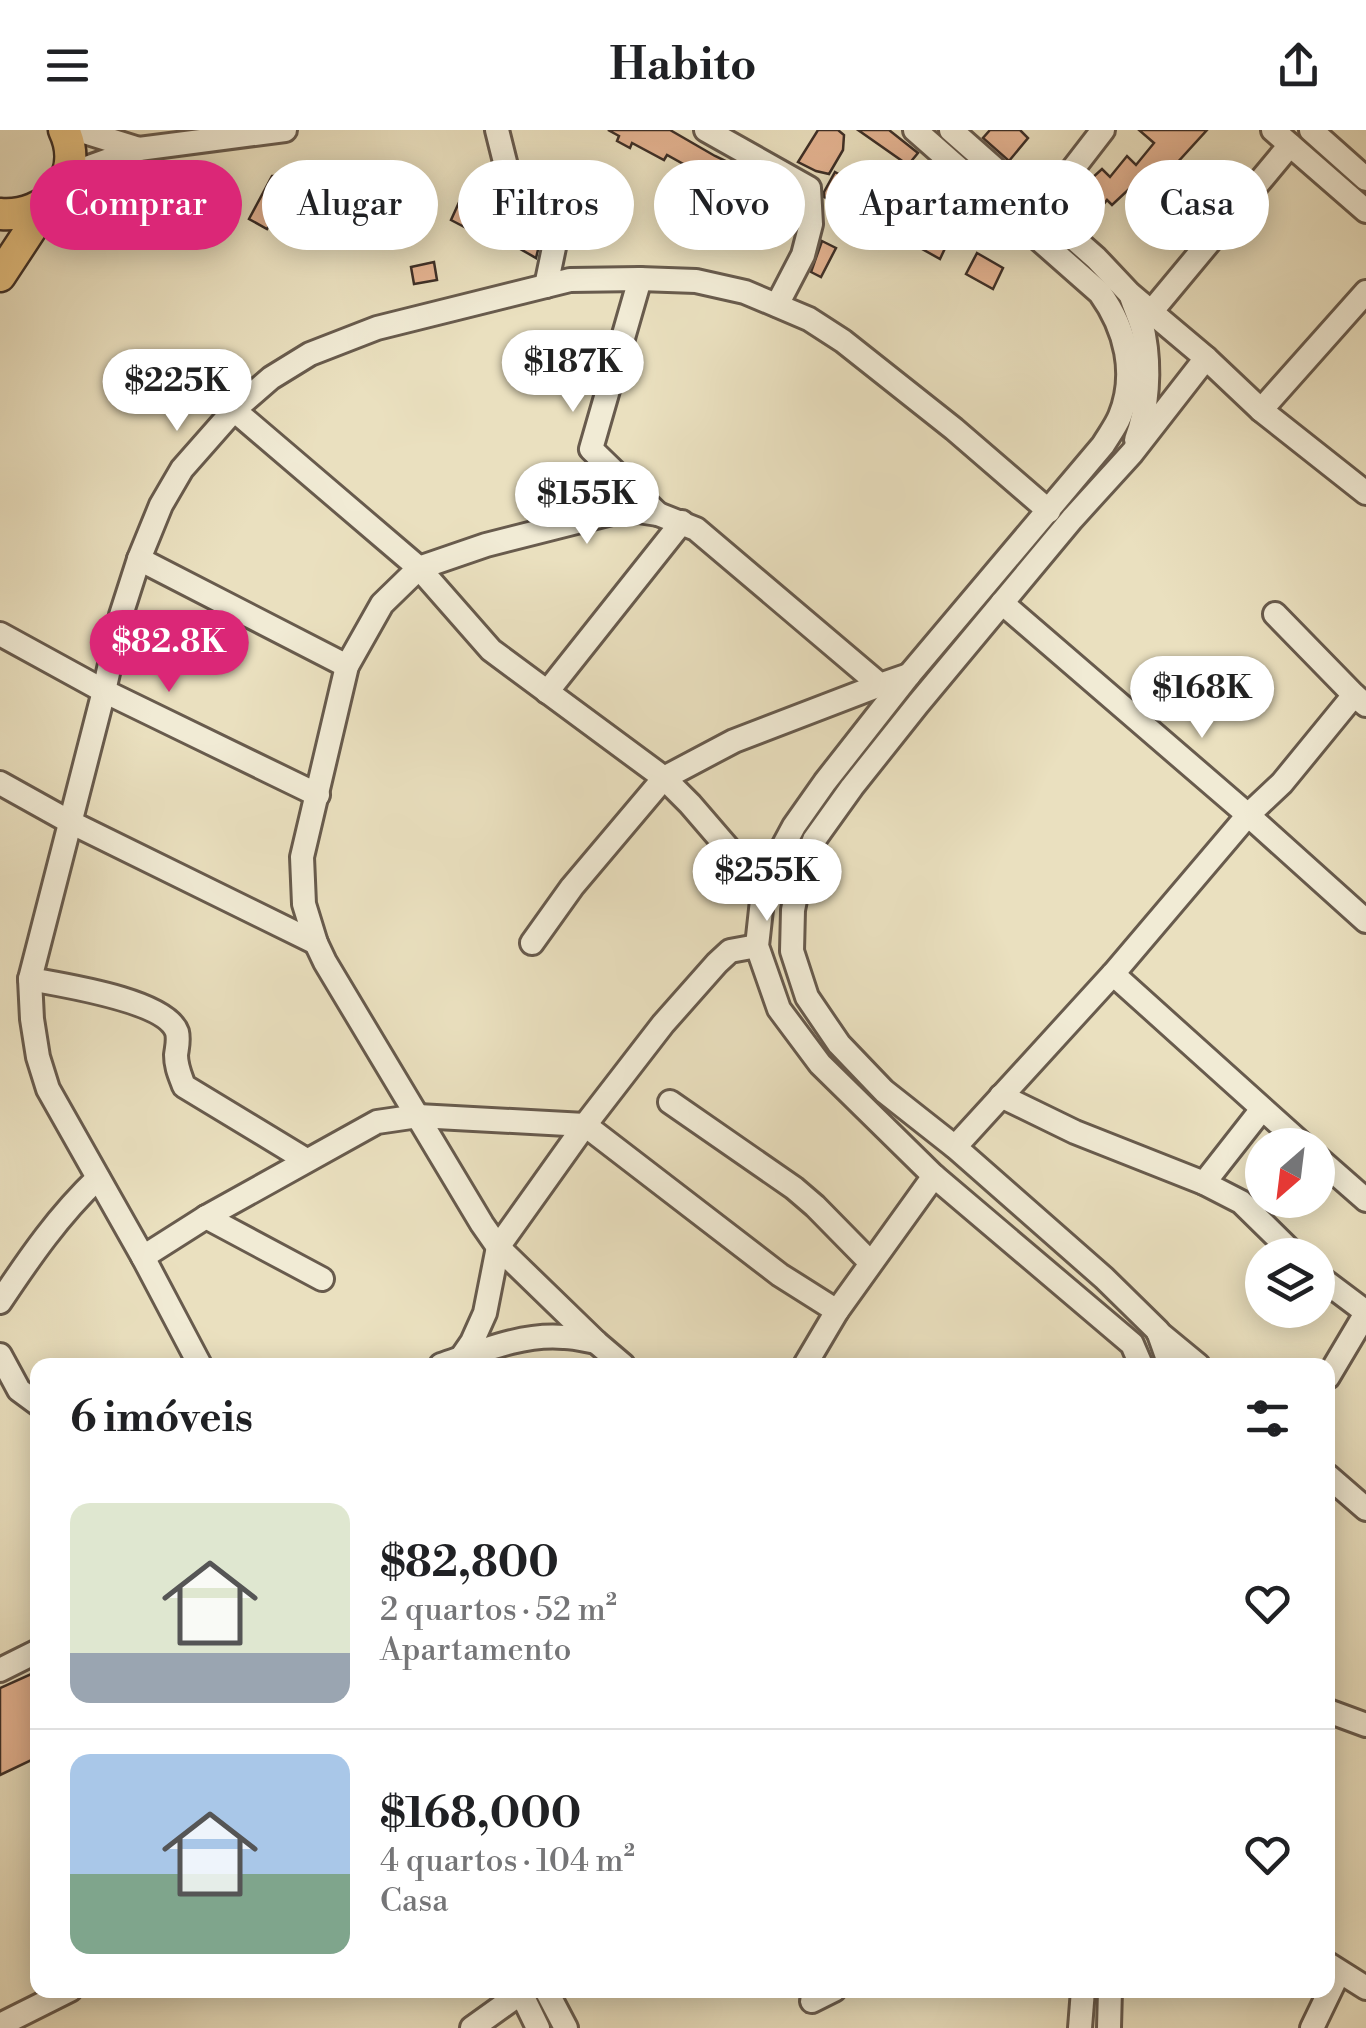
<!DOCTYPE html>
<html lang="pt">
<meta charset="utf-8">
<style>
:root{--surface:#fff;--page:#f6f6f6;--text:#202124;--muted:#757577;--line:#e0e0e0;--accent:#db2777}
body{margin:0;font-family:"Libre Bodoni",serif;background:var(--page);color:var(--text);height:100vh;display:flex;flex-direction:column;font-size:38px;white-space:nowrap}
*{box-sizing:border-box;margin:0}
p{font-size:32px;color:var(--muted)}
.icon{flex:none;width:55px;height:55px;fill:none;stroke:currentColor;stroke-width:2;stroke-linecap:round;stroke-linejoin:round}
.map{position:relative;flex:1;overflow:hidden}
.sheet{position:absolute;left:30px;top:1228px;width:1305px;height:640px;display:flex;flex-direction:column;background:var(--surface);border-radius:20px;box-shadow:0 5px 25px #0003}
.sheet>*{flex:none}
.hud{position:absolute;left:30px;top:30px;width:1308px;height:90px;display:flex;gap:20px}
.needle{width:65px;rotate:208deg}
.tools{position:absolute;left:1245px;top:998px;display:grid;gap:20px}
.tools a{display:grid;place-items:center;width:90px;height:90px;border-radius:50%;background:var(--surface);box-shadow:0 5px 25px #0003;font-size:50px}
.price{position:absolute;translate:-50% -85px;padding:0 22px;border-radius:35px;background:#fff;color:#222;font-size:32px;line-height:65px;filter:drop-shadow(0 2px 5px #0008)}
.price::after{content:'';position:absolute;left:50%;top:60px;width:30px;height:22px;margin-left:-15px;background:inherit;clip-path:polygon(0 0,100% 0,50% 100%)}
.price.active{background:var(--accent);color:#fff}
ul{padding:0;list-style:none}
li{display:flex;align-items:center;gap:30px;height:250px;padding:0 40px}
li+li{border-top:2px solid var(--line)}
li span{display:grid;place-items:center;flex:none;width:280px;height:200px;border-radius:20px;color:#555}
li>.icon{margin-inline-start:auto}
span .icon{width:120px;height:120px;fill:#fffc;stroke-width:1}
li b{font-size:42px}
h2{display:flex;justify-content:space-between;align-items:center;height:120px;padding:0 40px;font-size:42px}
.tag{padding:0 35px;border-radius:45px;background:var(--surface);box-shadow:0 5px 25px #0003;font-size:35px;line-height:90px}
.tag.active{background:var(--accent);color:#fff}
header{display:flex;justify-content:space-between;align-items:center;height:130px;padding:0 40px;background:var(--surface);font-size:45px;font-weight:700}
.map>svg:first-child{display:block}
</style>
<header><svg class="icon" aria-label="menu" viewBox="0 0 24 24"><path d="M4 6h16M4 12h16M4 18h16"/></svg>Habito<svg class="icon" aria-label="share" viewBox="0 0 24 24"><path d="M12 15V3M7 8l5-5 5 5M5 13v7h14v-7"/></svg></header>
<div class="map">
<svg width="1366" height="1898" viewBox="0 0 1366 1898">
<rect width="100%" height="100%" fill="#eae0bf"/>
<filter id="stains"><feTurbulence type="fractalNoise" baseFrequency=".002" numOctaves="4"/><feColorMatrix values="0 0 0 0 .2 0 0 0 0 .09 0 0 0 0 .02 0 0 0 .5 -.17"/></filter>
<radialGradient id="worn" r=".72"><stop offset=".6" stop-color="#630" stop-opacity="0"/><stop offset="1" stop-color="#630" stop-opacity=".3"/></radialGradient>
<g fill="#e4b391" stroke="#3d2f27" stroke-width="2.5">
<polygon points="608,0 670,0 715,26 759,47 748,70 667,25 664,30 632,13 630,18 617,11 619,6"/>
<polygon points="818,0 838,0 844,5 843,20 829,44 816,41 798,32"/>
<polygon points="858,0 889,0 918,23 908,35"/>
<polygon points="990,0 1020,0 1028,8 1009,31 983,8"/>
<polygon points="1139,0 1207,0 1155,57 1143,46 1112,75 1107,70 1085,98 1062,78 1077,58 1079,60 1102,39 1110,47 1127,26 1136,35 1154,13"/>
<polygon points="327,34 327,66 290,67 286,65 267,99 249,89 272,46 283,46 294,37 304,38 304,35"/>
<polygon points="835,42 866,59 854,82 824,67 824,62"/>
<polygon points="420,45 425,74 413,76 415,85 393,89 396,105 354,105 354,99 332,96 345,46 349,47 350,75 399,69 395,50"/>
<polygon points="592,57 596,74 575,79 570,72 563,69 555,70 549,75 536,128 508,112 511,105 485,91 493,75 519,90 529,68 543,76 548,58 563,63"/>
<polygon points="755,62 785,79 778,92 748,76"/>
<polygon points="461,68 486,80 476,103 451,90"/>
<polygon points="899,71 913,79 910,84 924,92 920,100 947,114 940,129 913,114 911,118 882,101"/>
<polygon points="822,111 836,118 821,147 811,142"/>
<polygon points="977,123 1003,138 993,159 966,144"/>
<polygon points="434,132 437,150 414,154 411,137"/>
<polygon points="38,1541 38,1627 0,1645 0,1558"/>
</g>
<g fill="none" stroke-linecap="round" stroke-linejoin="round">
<g stroke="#685b4d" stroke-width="28">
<g id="minor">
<polyline points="78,0 139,19"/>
<polyline points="497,0 511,56"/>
<polyline points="706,0 809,58 811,94 803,125 777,175"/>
<path d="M915,0L1100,163C1126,199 1137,244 1120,286C1116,296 1109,305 1103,315L909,545L825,652L794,696L764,752L757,816L779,879L820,934L934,1046L1132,1214L1141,1235"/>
<polyline points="951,0 1096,128 1130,164 1206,228 1261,280 1366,363"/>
<polyline points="1273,0 1366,81"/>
<polyline points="1311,0 1366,49"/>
<polyline points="67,45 139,19 285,0"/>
<polyline points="1042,79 1103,0"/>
<polyline points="640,149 591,319 658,384"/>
<polyline points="546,156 561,84"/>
<path d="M1131,166C1135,179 1142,192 1144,205C1150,238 1148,279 1136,310"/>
<polyline points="1151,182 1290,15"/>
<polyline points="234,280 419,438 491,520 664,648 690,674 746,739 764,752"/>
<polyline points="1261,280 1366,162"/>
<polyline points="139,429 347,536"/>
<polyline points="1002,473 1248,685 1366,791"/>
<polyline points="1275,484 1354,565"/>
<polyline points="0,504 104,561 318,665"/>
<polyline points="547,562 682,392"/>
<polyline points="0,653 70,692 316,813"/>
<polyline points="532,813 572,757 664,648 734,611 880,555"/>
<polyline points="1113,844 1303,1015"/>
<path d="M30,849C61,855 166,870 177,902C179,910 177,917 176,925C176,937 180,945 184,956L306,1030"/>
<polyline points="1001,966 1075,1002 1204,1053 1262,979"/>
<polyline points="670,972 794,1058 815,1076 870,1132"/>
<polyline points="955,1017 1113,844 1248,685 1282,653 1354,565 1366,575"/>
<polyline points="1318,1028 1366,1070"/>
<polyline points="1204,1053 1241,1072 1295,1125"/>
<polyline points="206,1087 322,1149"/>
<polyline points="143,1127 206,1087 377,992 418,986 585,995 780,1145 837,1181"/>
<polyline points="1318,1146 1366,1182"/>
<path d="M0,1172C30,1127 59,1085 98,1048"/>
<polyline points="1158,1202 1198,1235"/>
<polyline points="0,1225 19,1260 38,1274"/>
<polyline points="461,1228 472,1212 485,1183 498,1117 585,995 663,894 717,833 730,821 757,816"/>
<polyline points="200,1235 143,1127 48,959 38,927 32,889 30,849 104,561 121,485 139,429 161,375 182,339 234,280 271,248 310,224 377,198 570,150 640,149 696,151 745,162 809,189 843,211 954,299 1049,381"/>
<path d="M441,1235C479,1222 523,1203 564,1207C575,1207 585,1210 596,1212"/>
<polyline points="623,1235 596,1212 498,1117 482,1094 325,832 316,813 304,774 302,727 347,536 382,474 419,438 486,415 616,382 638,381 658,384 696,399 880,555 909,545"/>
<polyline points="805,1235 837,1181 934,1046"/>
<polyline points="1170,1235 1158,1201 1104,1148 955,1017 884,961 839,914 807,867 792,821 793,780 800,745 814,710 852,657 918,574 1072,389 1132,323 1206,228"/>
<polyline points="1328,1247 1366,1183"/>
<polyline points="1328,1346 1366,1379"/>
<polyline points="0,1540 38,1521"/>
<polyline points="1328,1581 1366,1595"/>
<polyline points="1328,1834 1366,1858"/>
<polyline points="546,1860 566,1898"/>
<polyline points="812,1871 834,1860"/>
<polyline points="0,1895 70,1860"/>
<polyline points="472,1898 518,1865 523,1867 538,1898"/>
<polyline points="1080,1898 1083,1860"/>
<polyline points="1109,1898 1110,1860"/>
<polyline points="1312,1898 1339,1842"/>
</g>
</g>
<g stroke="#3d2f27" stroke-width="35">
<g id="major">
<path d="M0,84C47,88 86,46 64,0"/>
<polyline points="0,146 48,73"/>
</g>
</g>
<polyline stroke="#3d2f27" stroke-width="4" stroke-dasharray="2.5 5" stroke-linecap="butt" points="528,66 546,75"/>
<use href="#minor" stroke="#f1ebd5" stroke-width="22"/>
<use href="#major" stroke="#e5c080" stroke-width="30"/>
</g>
<rect width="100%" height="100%" filter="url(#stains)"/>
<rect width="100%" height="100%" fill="url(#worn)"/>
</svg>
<div class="tools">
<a><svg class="needle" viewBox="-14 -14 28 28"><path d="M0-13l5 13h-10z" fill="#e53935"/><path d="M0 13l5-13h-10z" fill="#757577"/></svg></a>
<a><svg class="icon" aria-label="layers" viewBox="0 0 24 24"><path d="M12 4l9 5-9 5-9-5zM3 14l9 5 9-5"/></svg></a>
</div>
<b class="price" style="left:573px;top:285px">$187K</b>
<b class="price" style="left:177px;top:304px">$225K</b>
<b class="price" style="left:587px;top:417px">$155K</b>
<b class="price active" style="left:169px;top:565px">$82.8K</b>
<b class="price" style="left:1202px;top:611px">$168K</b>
<b class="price" style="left:767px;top:794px">$255K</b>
<div class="hud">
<a class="tag active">Comprar</a>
<a class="tag">Alugar</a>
<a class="tag">Filtros</a>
<a class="tag">Novo</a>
<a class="tag">Apartamento</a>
<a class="tag">Casa</a>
</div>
<section class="sheet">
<h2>6 imóveis<svg class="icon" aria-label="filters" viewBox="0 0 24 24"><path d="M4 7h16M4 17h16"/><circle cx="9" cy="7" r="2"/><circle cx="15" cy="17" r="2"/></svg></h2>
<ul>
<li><span style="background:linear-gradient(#dfe7d0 75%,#9aa5b1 0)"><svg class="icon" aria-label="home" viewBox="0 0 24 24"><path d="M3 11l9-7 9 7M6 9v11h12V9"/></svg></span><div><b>$82,800</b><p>2 quartos · 52 m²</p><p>Apartamento</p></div><svg class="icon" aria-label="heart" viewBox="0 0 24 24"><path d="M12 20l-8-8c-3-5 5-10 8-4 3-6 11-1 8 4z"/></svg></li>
<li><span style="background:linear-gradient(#a9c7e8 60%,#7fa58c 0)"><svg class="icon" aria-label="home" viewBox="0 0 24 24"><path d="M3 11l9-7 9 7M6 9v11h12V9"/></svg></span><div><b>$168,000</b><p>4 quartos · 104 m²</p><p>Casa</p></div><svg class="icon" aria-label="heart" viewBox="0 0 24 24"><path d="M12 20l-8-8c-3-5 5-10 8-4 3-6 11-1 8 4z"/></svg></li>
</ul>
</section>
</div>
